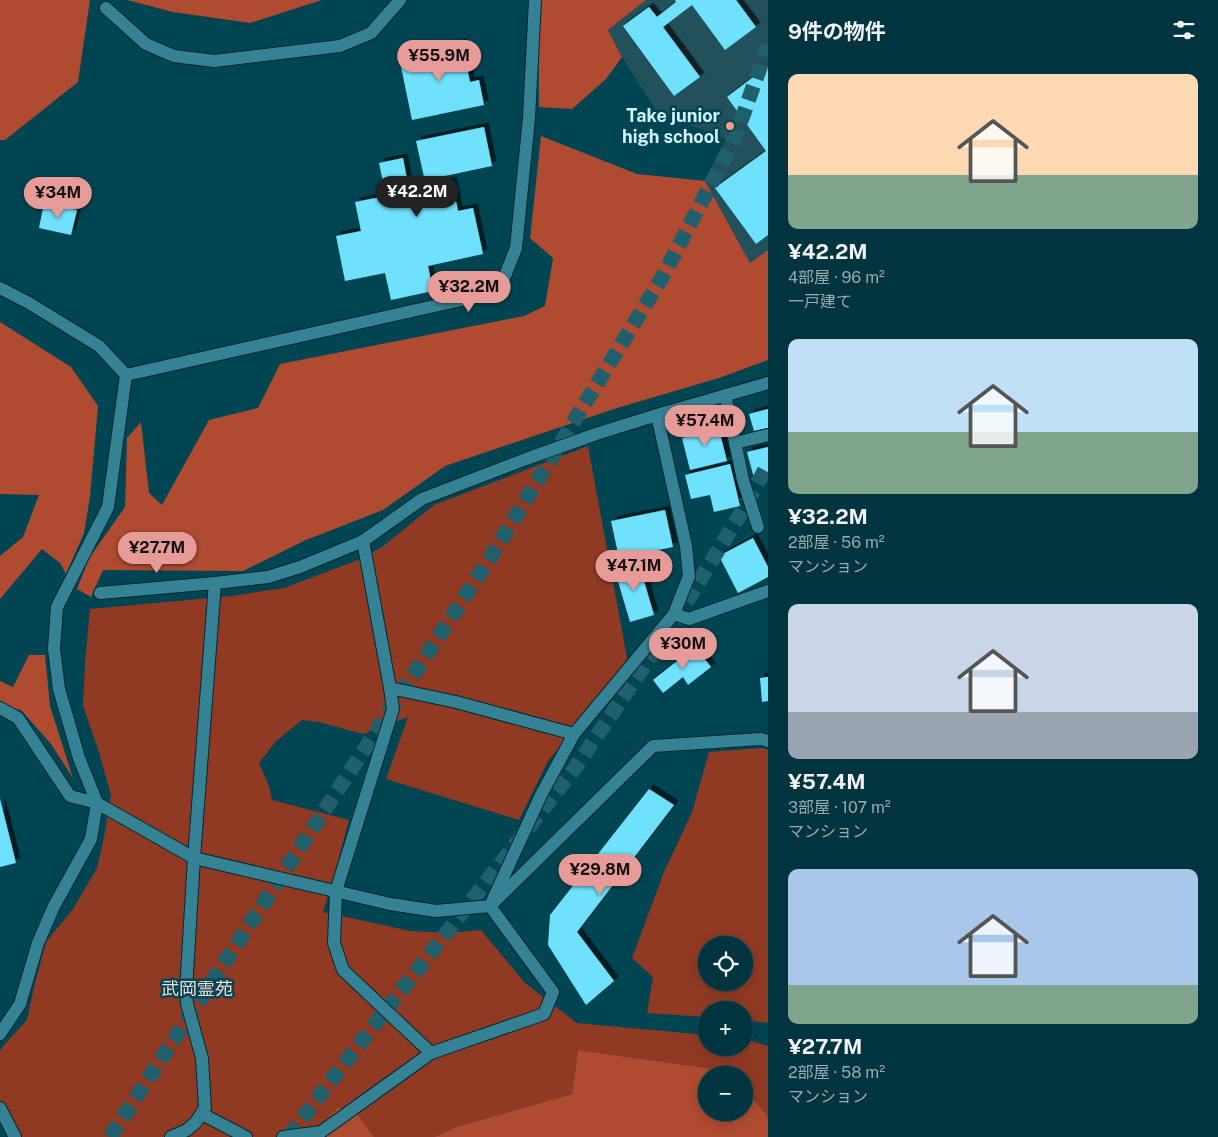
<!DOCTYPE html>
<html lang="ja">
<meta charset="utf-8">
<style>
:root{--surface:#01343e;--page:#0b3c45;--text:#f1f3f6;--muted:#96aab0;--line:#234f58;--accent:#e69b98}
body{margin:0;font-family:"Public Sans","Noto Sans JP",sans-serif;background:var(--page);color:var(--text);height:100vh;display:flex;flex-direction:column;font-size:19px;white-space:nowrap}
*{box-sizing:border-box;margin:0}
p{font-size:16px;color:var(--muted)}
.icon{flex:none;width:28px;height:28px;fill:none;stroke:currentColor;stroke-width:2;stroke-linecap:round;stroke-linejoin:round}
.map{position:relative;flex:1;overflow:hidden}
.panel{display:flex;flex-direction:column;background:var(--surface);width:450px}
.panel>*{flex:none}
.tools{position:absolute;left:698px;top:936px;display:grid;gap:10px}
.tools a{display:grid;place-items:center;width:55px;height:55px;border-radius:50%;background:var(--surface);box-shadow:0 2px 12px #0003,0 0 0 1px var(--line);font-size:25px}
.price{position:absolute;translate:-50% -42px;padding:0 11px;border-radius:18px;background:var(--accent);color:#111;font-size:16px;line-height:32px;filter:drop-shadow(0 1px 2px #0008)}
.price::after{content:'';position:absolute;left:50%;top:30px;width:15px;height:11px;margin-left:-8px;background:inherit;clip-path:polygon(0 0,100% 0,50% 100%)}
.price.selected{background:#222;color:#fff}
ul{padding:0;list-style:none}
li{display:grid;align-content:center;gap:10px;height:265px;padding:0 20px}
li span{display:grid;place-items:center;height:155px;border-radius:10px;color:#555}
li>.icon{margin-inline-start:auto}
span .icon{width:90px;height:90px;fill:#fffc;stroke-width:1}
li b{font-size:21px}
h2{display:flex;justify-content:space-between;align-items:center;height:60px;padding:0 20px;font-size:21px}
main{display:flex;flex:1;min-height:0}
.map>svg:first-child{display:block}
</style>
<main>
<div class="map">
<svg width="768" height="1137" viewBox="0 0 768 1137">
<defs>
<filter id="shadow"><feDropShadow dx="4.5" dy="-4.5" stdDeviation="0" flood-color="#0009"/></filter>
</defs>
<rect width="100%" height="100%" fill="#014552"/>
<polygon fill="#22505b" points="646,0 768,0 768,250 750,263 705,181 726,139 657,112 622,57 608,30"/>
<g fill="#903a24" fill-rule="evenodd">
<polygon points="588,446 628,663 618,679 548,761 519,820 386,779 408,717 363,734 319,722 302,720 276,741 259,763 269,786 272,800 349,820 332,884 323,912 410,931 450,933 481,930 525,983 577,1023 706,1035 706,1048 744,1048 744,1039 768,1046 768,1120 767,1115 744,1089 744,1075 731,1075 728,1071 578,1050 572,1094 456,1127 434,1137 374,1137 359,1116 308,1137 8,1137 0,1118 0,1051 3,1046 27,1020 34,987 46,942 73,909 97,868 104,837 111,795 98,749 83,706 85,662 90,609 232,596 284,588 358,560 382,547 434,505"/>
<path d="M762,748L768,750V1023L744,1020V1010H706V1017L647,1013L653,977L632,958L664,872L692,812L709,752ZM706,945H744V982H706Z"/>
</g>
<g fill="#af4b31">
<polygon points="0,0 90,0 78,82 5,140 0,140"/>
<polygon points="127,0 322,0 250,23 173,12"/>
<polygon points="538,0 646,0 608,30 622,57 606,79 572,109 539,107"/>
<polygon points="541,136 637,174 705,181 750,263 768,250 768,360 719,378 617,408 445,466 383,510 306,540 243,571 103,570 91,597 77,589 89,558 125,507 127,438 141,422 149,493 162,505 209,420 258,408 280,364 524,316 545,306 553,258 530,238"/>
<polygon points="0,322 71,367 98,406 90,497 84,533 66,574 60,563 42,549 0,599 0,556 23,537 39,495 0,494"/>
<polygon points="29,655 45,655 50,706 73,778 51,744 21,710 0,705 0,681 13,687"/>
<polygon points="578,1050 728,1071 731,1075 706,1075 706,1112 744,1112 744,1089 767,1115 768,1120 768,1137 434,1137 456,1127 572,1094"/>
<polygon points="338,1108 359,1116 374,1137 308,1137"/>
</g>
<g fill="#6fe1fd" filter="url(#shadow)">
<polygon points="675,0 736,0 756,27 725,50 692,5 663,27 700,77 674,96 623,26 649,7 657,17 676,2"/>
<polygon points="462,43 470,82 479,80 484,105 412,120 399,57"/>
<polygon points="768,66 768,235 756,244 715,188 766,151 727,97"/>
<polygon points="484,127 492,166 440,177 441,183 452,181 458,211 473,208 483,254 428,266 433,291 391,300 385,273 345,281 336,236 361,231 355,202 386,196 379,163 403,158 409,190 426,186 416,141"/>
<polygon points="44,203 77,210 71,235 39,228"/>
<polygon points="768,409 768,428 754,431 749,414"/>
<polygon points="717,422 727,461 690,470 682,438 693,435 692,428"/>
<polygon points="768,447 768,478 755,482 747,452"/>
<polygon points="730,464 740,506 714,512 710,495 691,499 685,475"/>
<polygon points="665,510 673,547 619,558 611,521"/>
<polygon points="753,538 768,567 768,577 738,593 719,556"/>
<polygon points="638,561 654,615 630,622 614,568"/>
<polygon points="695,647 711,667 688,685 683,677 663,693 653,680"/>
<polygon points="768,677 768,701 762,702 760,678"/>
<polygon points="649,789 674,805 577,932 614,981 586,1005 548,945 550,915"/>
<polygon points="0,799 16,863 0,867"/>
</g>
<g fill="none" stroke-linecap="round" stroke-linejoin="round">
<g stroke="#205f6c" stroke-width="15" stroke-dasharray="15 8" stroke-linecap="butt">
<polyline points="110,1137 492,555 663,276 735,138 768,45"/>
<polyline points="289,1137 326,1087 575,768 637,677 692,593 741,513 768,464"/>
</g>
<g stroke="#002932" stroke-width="14">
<g id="minor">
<polyline points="106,8 146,44 174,56 214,61 340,46 371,33 400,0"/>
<polyline points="0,288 29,303 99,346 126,375 108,507 57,607 54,649 59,689 79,758 97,803 194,858 390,904 436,911 490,906 541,795 574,734 674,614 689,576 686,546 657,415"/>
<polyline points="126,375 479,296 505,276 516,248 529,118 535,0"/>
<polyline points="725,395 743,480 758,527"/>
<polyline points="735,443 768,435"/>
<polyline points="363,541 390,688 393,709 336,891 334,943 343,970 431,1053"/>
<polyline points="100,593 215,583"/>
<polyline points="674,614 689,619 768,591"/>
<polyline points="390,688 456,702 574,734"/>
<polyline points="0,708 18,718 70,796 97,803 91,839 54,906 38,943 20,1004 0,1034"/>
<polyline points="0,1108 15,1137"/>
<polyline points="202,1114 246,1137"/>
<polyline points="171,1137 187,1130 196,1122 205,1108 202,1058 187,1004 186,990 194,858 215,583 268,577 300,567 363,541 422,499 526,459 596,434 657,415 768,383"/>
<polyline points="283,1137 321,1132 431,1053 544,1014 553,992 490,906 653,746 761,739 768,741"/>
</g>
</g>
<use href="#minor" stroke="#358294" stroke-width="12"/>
</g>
<circle fill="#f49e87" stroke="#014552" stroke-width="2" cx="730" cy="126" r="5"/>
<g text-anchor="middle" stroke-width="5" stroke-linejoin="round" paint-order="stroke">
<g font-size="18" font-weight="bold" fill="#d0f4fe" stroke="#014552" text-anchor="end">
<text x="720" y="122">Take junior<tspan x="720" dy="21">high school</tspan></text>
</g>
<g font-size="18" fill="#f6d9d2" stroke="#014552">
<text x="197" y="995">武岡霊苑</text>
</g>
</g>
</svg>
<div class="tools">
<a><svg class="icon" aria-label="locate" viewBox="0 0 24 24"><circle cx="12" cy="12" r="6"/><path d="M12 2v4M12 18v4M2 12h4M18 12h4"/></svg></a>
<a>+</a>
<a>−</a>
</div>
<b class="price" style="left:439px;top:82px">¥55.9M</b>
<b class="price selected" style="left:417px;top:218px">¥42.2M</b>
<b class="price" style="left:58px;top:219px">¥34M</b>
<b class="price" style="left:469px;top:313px">¥32.2M</b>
<b class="price" style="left:705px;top:447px">¥57.4M</b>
<b class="price" style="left:157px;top:574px">¥27.7M</b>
<b class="price" style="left:634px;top:592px">¥47.1M</b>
<b class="price" style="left:683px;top:670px">¥30M</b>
<b class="price" style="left:600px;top:896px">¥29.8M</b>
</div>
<section class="panel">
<h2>9件の物件<svg class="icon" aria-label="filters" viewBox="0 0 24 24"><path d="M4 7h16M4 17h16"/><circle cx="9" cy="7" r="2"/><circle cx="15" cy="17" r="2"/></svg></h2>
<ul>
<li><span style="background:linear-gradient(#ffd9b3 65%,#7fa58c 0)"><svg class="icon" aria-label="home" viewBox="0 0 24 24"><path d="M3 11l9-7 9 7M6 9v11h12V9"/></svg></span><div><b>¥42.2M</b><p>4部屋 · 96 m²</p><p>一戸建て</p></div></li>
<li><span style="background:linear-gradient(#bfe0f5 60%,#7fa58c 0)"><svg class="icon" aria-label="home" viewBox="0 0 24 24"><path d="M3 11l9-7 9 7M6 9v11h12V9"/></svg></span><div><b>¥32.2M</b><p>2部屋 · 56 m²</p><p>マンション</p></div></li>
<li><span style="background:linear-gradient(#c9d6e8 70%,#9aa5b1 0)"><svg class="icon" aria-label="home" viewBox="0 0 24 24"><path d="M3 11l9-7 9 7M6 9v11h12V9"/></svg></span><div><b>¥57.4M</b><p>3部屋 · 107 m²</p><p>マンション</p></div></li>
<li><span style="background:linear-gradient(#a9c7e8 75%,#7fa58c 0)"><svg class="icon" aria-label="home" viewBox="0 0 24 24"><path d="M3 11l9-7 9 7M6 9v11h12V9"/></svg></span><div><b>¥27.7M</b><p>2部屋 · 58 m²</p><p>マンション</p></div></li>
</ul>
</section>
</main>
